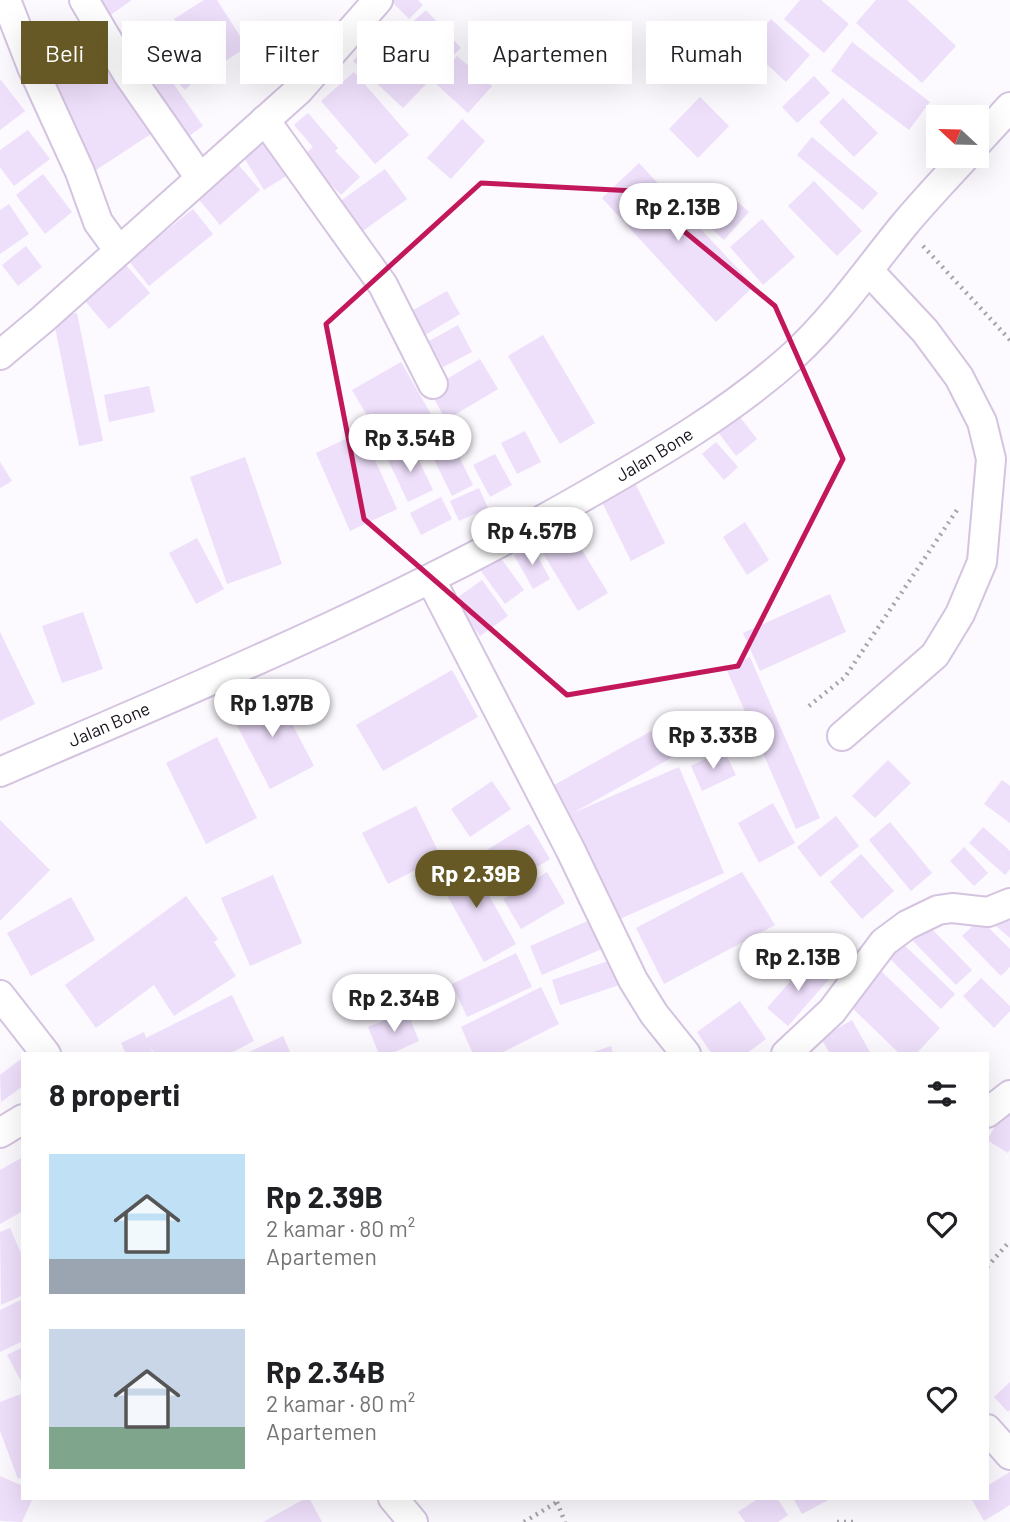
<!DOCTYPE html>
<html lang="id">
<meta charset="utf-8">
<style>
:root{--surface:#fff;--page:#f2f2f2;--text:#202124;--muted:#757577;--accent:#665925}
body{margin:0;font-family:Barlow,sans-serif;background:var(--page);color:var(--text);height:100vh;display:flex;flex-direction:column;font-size:26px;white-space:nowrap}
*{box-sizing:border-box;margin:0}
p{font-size:23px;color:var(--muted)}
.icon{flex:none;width:38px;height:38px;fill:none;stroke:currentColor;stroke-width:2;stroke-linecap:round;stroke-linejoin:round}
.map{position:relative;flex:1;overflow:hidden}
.panel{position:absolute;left:21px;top:1052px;width:968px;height:448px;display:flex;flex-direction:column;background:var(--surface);border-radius:0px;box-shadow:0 7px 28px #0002}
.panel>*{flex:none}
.hud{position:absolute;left:21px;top:21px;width:970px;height:63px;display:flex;gap:14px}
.needle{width:46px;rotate:292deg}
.fabs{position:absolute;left:926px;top:105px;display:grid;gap:14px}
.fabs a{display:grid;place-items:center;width:63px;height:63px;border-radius:0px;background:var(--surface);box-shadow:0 7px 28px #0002;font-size:35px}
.price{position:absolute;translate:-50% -60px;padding:0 16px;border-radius:24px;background:#fff;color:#222;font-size:23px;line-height:46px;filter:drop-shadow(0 2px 4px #0008)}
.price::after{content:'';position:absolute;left:50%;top:42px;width:21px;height:16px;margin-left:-10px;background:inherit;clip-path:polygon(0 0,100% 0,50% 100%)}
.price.on{background:var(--accent);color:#fff}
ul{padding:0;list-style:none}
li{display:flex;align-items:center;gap:21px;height:175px;padding:0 28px}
li span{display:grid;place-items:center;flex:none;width:196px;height:140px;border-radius:0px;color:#555}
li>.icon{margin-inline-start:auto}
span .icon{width:84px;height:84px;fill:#fffc;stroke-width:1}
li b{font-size:30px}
h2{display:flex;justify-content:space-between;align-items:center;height:84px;padding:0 28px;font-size:30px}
.tag{padding:0 24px;border-radius:0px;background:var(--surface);box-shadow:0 7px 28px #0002;font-size:24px;line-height:63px}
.tag.on{background:var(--accent);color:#fff}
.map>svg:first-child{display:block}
</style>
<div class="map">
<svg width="1010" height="1522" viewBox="0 0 1010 1522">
<rect width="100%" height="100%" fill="#fcf9ff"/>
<g fill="#eedffb">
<polygon points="89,0 132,0 103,20"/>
<polygon points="204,0 217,0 247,47 208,72 174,19"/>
<polygon points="390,0 418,0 423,5 409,19"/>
<polygon points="800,0 821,0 849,24 824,53 784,19"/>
<polygon points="876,0 907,0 956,46 922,83 856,23"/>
<polygon points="426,10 461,48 430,77 395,38"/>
<polygon points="771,19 810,55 786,82 747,46"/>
<polygon points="162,29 203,72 185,90 143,47"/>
<polygon points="378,34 428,82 403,108 353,61"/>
<polygon points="94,40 154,132 96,170 43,78"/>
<polygon points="852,42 930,102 909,130 831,71"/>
<polygon points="457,56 492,86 468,113 434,82"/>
<polygon points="354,72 409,135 375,164 321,101"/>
<polygon points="168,76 203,126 182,141 147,91"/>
<polygon points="814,76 830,93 797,123 782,107"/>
<polygon points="0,79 25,111 0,130"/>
<polygon points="700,97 729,126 698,158 669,129"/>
<polygon points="843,98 878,133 854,157 819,122"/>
<polygon points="308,113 338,148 335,151 360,177 341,195 303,156 313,147 294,125"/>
<polygon points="462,119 485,141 451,179 427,158"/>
<polygon points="28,130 50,159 14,186 0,167 0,150"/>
<polygon points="812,137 878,193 863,210 797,155"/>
<polygon points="267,141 288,175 264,190 243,156"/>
<polygon points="236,162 260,190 220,225 196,196"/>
<polygon points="639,163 754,286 716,322 602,198"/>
<polygon points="385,169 407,199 360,233 339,202"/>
<polygon points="43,174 72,212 45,234 16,195"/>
<polygon points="814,181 862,231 837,256 788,206"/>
<polygon points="723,189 749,212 724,240 698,216"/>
<polygon points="9,204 29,234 0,254 0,210"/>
<polygon points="193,209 213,234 149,286 129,261"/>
<polygon points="762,219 795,257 763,285 730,247"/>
<polygon points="26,246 42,267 18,286 2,265"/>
<polygon points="126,265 150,293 109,329 85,301"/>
<polygon points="447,291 460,314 420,338 406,314"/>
<polygon points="77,313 103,441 79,446 53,317"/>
<polygon points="458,325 472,352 443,367 429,341"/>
<polygon points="543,335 595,423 560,444 508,356"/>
<polygon points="480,359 498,389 446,420 429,390"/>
<polygon points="401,362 432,416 384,444 352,390"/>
<polygon points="149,386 155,412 109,422 104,395"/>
<polygon points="739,416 757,439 736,456 718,432"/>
<polygon points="443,424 473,485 452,496 422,435"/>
<polygon points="362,431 397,509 350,531 316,453"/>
<polygon points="525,431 541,462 517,474 501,443"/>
<polygon points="716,442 738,467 724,480 702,454"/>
<polygon points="412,446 433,490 408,502 387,458"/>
<polygon points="495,454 512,485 490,497 473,465"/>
<polygon points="245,457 282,564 227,584 190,477"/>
<polygon points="0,462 12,481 0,488"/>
<polygon points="634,481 665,543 631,561 600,498"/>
<polygon points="479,488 488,508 459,521 450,501"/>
<polygon points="441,497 452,519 421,535 410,513"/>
<polygon points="565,522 608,593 578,611 535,540"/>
<polygon points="745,522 769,560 747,575 723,537"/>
<polygon points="197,538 224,589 196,604 169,553"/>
<polygon points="531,544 550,579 533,589 514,555"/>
<polygon points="497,553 524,590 505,604 478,567"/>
<polygon points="482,580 508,616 480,636 454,600"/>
<polygon points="830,594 846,632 760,671 743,633"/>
<polygon points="83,612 103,669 62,683 42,626"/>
<polygon points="0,632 35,704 0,721"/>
<polygon points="750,657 820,818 796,829 726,668"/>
<polygon points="452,670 478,717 383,771 356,725"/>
<polygon points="274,689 314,766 270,789 230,712"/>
<polygon points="664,724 680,753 573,813 679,767 724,873 615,921 570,815 554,785"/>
<polygon points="217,737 257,818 206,844 166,763"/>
<polygon points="724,750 736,775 702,791 691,766"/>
<polygon points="888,760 911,783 875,818 852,796"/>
<polygon points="1002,780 1010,786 1010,823 984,804"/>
<polygon points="492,781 511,809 470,837 451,809"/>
<polygon points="773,803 795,843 759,863 738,823"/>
<polygon points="416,806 441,857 388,884 362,833"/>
<polygon points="836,816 859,846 820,877 797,847"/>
<polygon points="0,820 50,870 0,921"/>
<polygon points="890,822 932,873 911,891 869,840"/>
<polygon points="529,824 550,859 503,888 482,853"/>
<polygon points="983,827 1010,851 1010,869 1005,875 969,843"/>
<polygon points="964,847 988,873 974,886 950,861"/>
<polygon points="861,854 894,891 862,919 830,882"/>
<polygon points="469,859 516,944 484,962 437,877"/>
<polygon points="547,872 565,903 521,929 503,899"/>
<polygon points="742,872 775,925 664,984 636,928"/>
<polygon points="273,875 302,943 250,966 221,898"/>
<polygon points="186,896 218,939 214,942 236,976 174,1016 154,985 96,1028 65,985"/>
<polygon points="71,897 95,940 31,976 7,933"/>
<polygon points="1010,909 1010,938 996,926"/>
<polygon points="592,919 604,948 542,975 530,946"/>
<polygon points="980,919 1010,949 1010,967 1001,976 962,936"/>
<polygon points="925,922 972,970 956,985 909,937"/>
<polygon points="898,939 955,994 941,1009 885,954"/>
<polygon points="516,953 532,987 467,1017 452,984"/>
<polygon points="617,958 625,983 560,1005 552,980"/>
<polygon points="809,960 830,978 788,1026 767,1008"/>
<polygon points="879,969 940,1028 916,1054 900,1054 847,1003"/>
<polygon points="981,978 1010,1006 1010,1011 994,1028 963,996"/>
<polygon points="541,987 559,1024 499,1054 473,1054 461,1027"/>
<polygon points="232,995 254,1041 229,1054 154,1054 150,1044 153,1054 126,1054 121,1043 144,1032 146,1038"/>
<polygon points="740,1001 766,1039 746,1054 712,1054 697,1032"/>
<polygon points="407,1011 419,1041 390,1054 379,1054 368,1027"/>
<polygon points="852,1020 871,1054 830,1054 821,1038"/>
<polygon points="283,1036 291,1054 245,1054"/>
<polygon points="611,1046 613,1054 591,1054 591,1053"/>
<polygon points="21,1059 23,1086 1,1102 0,1075"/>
<polygon points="1005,1109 1010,1112 1010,1149 1008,1153 987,1140"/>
<polygon points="23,1157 23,1211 0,1224 0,1170"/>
<polygon points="10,1228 23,1258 23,1295 1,1305 0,1232"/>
<polygon points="23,1299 23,1341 0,1352 0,1310"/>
<polygon points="23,1347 23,1385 7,1355"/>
<polygon points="1010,1382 1010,1410 1008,1412 994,1397"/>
<polygon points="21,1394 23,1399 23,1477 18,1479 0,1431 0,1402"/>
<polygon points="1010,1472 1010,1505 984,1521 971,1498 987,1498 987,1486"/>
<polygon points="0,1476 23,1486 23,1498 33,1498 22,1522 0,1521"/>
<polygon points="306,1498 309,1498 322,1522 263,1522"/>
<polygon points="759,1498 777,1498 788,1515 778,1522 745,1522 738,1512"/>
<polygon points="793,1498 832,1498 802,1514"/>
</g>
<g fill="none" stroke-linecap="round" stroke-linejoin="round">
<g stroke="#d4c4e0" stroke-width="32">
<g id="minor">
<polyline points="6,0 32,67 80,172 98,222 119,251"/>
<polyline points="84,0 127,73 200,178"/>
<polyline points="265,120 383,285 433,384"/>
<polyline points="976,144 1010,107"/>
<polyline points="0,355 43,319 299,90 378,0"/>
<polyline points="431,580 571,851 633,980 654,1014 686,1054"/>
<polyline points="842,736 935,655 960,614 982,562 991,459 982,422 959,377 925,331 869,271"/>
<path id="s1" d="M0,772C196,687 395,605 581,498C655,456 731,412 794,355C836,316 868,269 904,225C924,201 945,179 966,156"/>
<polyline points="0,995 46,1054"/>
<polyline points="786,1054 832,1011 884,942 907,925 938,910 952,908 988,912 1010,903"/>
<polyline points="987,1113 1010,1095"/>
<polyline points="0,1133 23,1119"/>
<polyline points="987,1429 1010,1455"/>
<polyline points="393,1498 413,1522"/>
</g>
</g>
<g stroke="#a7a3ab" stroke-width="4.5" stroke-dasharray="2 5" stroke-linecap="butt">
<polyline points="923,246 1010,340"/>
<polyline points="809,706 845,677 957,510"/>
<polyline points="987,1267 1010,1241"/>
<polyline points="557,1502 565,1522"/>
<polyline points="524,1522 557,1502 556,1498"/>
<polyline points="837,1522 854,1522"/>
</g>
<use href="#minor" stroke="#fff" stroke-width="28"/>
</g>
<path fill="none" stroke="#c2185b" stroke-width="5" stroke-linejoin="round" d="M481,183L635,191L775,306L843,459L738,666L567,695L364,519L326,324Z"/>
<g text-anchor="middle" stroke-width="7" stroke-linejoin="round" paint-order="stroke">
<g font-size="18" fill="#16101a" stroke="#fff">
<text dy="6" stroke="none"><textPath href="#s1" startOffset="728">Jalan Bone</textPath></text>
<text dy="6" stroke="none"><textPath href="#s1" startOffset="119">Jalan Bone</textPath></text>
</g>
</g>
</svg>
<div class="fabs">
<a><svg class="needle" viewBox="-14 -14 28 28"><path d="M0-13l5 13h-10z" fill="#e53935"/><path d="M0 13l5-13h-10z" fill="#757577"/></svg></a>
</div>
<b class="price" style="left:678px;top:243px">Rp 2.13B</b>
<b class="price" style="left:410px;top:474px">Rp 3.54B</b>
<b class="price" style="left:532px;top:567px">Rp 4.57B</b>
<b class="price" style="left:272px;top:739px">Rp 1.97B</b>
<b class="price" style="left:713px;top:771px">Rp 3.33B</b>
<b class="price on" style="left:476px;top:910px">Rp 2.39B</b>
<b class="price" style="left:798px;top:993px">Rp 2.13B</b>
<b class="price" style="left:394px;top:1034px">Rp 2.34B</b>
<div class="hud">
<a class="tag on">Beli</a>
<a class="tag">Sewa</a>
<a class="tag">Filter</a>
<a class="tag">Baru</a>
<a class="tag">Apartemen</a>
<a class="tag">Rumah</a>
</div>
<section class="panel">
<h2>8 properti<svg class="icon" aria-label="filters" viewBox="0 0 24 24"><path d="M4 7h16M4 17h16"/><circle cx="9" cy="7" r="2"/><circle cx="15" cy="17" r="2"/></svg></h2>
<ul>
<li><span style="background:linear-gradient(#bfe0f5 75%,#9aa5b1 0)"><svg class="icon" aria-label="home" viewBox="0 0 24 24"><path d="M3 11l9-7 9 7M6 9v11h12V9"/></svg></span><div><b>Rp 2.39B</b><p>2 kamar · 80 m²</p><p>Apartemen</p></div><svg class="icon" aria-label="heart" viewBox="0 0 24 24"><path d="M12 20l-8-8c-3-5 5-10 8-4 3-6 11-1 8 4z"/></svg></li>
<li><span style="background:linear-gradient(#c9d6e8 70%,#7fa58c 0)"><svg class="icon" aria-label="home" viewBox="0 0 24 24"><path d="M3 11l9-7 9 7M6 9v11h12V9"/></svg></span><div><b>Rp 2.34B</b><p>2 kamar · 80 m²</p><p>Apartemen</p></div><svg class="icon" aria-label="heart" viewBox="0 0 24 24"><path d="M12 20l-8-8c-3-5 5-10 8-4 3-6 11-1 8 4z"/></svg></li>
</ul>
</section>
</div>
